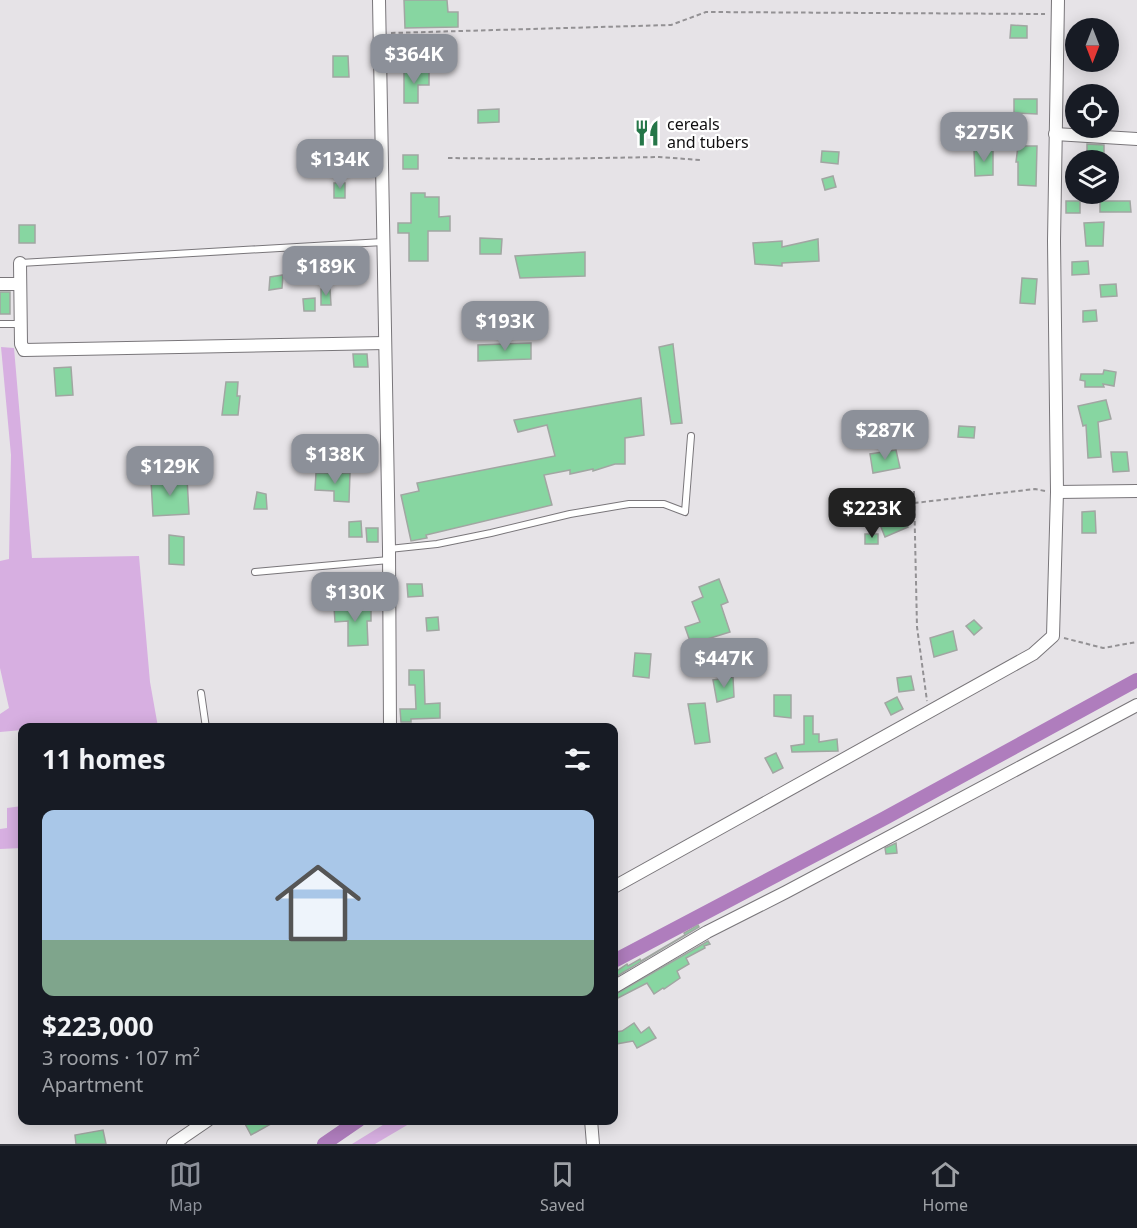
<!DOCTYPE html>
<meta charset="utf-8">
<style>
:root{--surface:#171b24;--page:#242831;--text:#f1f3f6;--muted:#9ea1a6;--line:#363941;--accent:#8c9099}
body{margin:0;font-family:"Noto Sans",sans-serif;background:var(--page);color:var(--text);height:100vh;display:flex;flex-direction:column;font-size:22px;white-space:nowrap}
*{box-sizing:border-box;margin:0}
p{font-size:20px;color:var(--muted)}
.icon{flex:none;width:33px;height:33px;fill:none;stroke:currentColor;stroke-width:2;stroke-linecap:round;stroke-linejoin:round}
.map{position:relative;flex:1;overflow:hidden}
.panel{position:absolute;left:18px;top:723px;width:600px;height:402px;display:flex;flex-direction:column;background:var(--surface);border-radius:12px;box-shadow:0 3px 15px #0003}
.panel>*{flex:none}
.needle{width:39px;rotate:180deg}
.fabs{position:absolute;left:1065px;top:18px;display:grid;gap:12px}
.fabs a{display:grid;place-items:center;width:54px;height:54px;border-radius:50%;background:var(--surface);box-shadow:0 3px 15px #0003;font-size:30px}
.price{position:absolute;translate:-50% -51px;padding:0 14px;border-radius:12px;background:var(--accent);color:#fff;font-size:20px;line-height:39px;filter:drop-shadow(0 2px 3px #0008)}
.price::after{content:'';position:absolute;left:50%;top:36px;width:18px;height:14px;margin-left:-9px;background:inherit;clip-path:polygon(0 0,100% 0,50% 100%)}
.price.on{background:#222;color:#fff}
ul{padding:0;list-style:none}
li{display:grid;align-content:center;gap:12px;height:318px;padding:0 24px}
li+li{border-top:2px solid var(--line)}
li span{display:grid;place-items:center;height:186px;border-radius:12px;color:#555}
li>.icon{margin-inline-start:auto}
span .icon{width:108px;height:108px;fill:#fffc;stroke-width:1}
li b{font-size:26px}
h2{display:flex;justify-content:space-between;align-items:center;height:72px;padding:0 24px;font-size:26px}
.menu{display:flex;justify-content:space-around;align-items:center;height:84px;border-top:2px solid var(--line);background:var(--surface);font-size:16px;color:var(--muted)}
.menu a{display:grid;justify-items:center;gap:3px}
.menu .on{color:var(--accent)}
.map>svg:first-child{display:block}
</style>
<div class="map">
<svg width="1137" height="1144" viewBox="0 0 1137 1144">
<rect width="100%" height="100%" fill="#e6e3e7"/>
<g fill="#d7afe1">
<polygon points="1,347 14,348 32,558 139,556 150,682 158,727 22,728 22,730 0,732 0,714 9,708 0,668 0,561 9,559 11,455"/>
<polygon points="22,806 22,848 0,849 0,829 7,828 7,808"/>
<polygon points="391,1120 414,1121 375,1144 352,1144"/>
</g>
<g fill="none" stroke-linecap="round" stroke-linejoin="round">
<g stroke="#af7dbd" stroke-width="14">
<polyline points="614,961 885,818 1137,680"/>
<polyline points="324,1144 359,1120"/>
</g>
</g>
<g fill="#87d6a1" stroke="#a1a6a2" stroke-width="1.5">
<polygon points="404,0 447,0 448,12 458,12 458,27 405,28"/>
<polygon points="1011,25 1027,26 1027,38 1010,38"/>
<polygon points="333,56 348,56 349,77 333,77"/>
<polygon points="404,71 429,71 429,85 418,85 418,103 404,103"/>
<polygon points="1014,99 1037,99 1037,114 1014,113"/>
<polygon points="499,109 499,122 478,123 478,110"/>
<polygon points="1087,144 1104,145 1104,158 1087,158"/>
<polygon points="1018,146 1037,146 1036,186 1018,185 1018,162 1016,162"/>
<polygon points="974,150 993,150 993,175 975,176"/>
<polygon points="822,151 839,152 838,164 821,162"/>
<rect x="403" y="155" width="15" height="14"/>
<polygon points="833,176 836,187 825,190 822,179"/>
<rect x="334" y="183" width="11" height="15"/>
<polygon points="411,193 425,193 425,197 439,197 439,217 450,216 450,231 428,231 428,261 409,261 409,233 398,233 398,223 411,223"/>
<rect x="1066" y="201" width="14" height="12"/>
<polygon points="1100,201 1130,201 1131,212 1100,212"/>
<polygon points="1104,222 1103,246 1086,246 1084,223"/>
<rect x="19" y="225" width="16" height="18"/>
<polygon points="480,238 502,239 501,254 480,254"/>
<polygon points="818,239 819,261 782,263 782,266 755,264 753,243 782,241 782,247"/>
<polygon points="585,252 585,276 520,278 515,256"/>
<polygon points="1088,261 1089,274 1072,275 1072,262"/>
<polygon points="283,275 282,288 269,290 270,277"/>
<polygon points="1022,278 1037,279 1035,304 1020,303"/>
<polygon points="1116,284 1117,296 1101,297 1100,285"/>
<polygon points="321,289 330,289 331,305 321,305"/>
<rect x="0" y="292" width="10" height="22"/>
<polygon points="315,298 315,311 304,311 303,299"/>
<polygon points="1096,310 1097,321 1083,322 1083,311"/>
<polygon points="531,343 531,359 478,361 478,345"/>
<polygon points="673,344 682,423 671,424 659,347"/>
<polygon points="353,354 367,354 368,367 354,367"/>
<polygon points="71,367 73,395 56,396 54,368"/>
<polygon points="1104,370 1116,372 1114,386 1103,384 1104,387 1085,387 1085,381 1080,380 1081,374 1103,374"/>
<polygon points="226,382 238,382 237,396 240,396 238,415 222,415"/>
<polygon points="641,398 644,435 625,438 625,464 615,464 593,471 593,469 570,474 570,470 544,475 552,505 426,535 427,538 411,541 401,495 419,491 417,483 555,456 547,425 518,432 514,420"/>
<polygon points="1106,400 1111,419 1098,422 1101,457 1088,458 1086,425 1083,426 1078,406"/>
<polygon points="959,426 975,427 974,438 958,437"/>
<polygon points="349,438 359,438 359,467 350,467 350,454 315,451 315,445 350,444"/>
<polygon points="896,450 900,468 873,473 870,454"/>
<polygon points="1111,452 1127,452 1129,471 1113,472"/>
<polygon points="316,473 350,473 349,502 334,501 334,491 315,490"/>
<polygon points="187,478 189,514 153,516 151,480"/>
<polygon points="257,492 266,494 267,509 254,509"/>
<polygon points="899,504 908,527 885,537 875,512"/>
<polygon points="1095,511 1096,533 1082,533 1082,512"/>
<polygon points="361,521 362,537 349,537 349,522"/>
<polygon points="366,528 378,528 378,542 367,542"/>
<rect x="865" y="534" width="13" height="10"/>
<polygon points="169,535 184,537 184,565 169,564"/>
<polygon points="719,579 728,602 721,605 730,632 691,644 685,627 700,622 692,602 703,597 699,587"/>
<polygon points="407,584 422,584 423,596 408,597"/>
<polygon points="358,606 371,606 371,621 367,621 368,645 348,646 348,621 335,622 334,607"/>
<polygon points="438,617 439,630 427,631 426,618"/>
<polygon points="974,620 982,628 974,635 966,626"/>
<polygon points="953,631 957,650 934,657 930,638"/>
<polygon points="635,653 651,654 649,678 633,676"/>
<polygon points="409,670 424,670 425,704 440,703 440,718 411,719 411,722 401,722 400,709 416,709 415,685 409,685"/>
<polygon points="911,676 914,690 899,692 897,678"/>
<polygon points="733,677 734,697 717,702 713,680"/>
<polygon points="774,695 791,695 791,718 774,716"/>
<polygon points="897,697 903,709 891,715 885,703"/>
<polygon points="705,703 710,742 695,744 688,704"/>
<polygon points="804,716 813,716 813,734 819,734 819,742 837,739 838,751 792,752 791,746 804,744"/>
<polygon points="776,753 783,768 773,773 765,758"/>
<polygon points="896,843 897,853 886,854 885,848"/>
<polygon points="698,925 699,927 614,978 614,973 627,964 628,966 640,959 641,961 685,935 684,933"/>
<polygon points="708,941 710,944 704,946 705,948 686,958 689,964 677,971 680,978 664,989 663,988 654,994 647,983 614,1000 614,995"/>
<polygon points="634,1023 641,1033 649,1027 656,1038 637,1048 633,1041 616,1044 615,1032 622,1031"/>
<polygon points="243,1120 278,1120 251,1135"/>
<polygon points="103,1130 106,1144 76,1144 75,1135"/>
</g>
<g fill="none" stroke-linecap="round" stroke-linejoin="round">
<g stroke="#79767a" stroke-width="8">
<g id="lane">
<polyline points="20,263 383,242"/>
<polyline points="0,324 20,324"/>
<polyline points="389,549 437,544 491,533 570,514 629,504 664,504 685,512 691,436"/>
<polyline points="255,572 389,560"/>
<polyline points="201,693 206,728"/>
</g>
</g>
<g stroke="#79767a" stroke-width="14">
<g id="street">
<polyline points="379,0 389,549 390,728"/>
<polyline points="1055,134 1137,139"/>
<polyline points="20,263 21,344 24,350 385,343"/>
<polyline points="0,284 20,284"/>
<polyline points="1057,492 1137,491"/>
<polyline points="614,887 1033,654 1053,636 1057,492 1054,241 1058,0"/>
<polyline points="614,987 707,932 786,892 1137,705"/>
<polyline points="591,1120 593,1144"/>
<polyline points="173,1144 208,1120"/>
</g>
</g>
<g stroke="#939194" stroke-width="2" stroke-dasharray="4.5 3" stroke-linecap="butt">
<polyline points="391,33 671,25 706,12 1045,14"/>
<polyline points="448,158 542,159 659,157 700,160"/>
<polyline points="914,491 917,627 927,701"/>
<polyline points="914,503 1035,489 1045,491"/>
<polyline points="1064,638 1103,648 1137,642"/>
</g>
<use href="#lane" stroke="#fff" stroke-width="6"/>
<use href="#street" stroke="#fff" stroke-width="12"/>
</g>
<defs>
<g id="restaurant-bare" transform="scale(2.07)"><path d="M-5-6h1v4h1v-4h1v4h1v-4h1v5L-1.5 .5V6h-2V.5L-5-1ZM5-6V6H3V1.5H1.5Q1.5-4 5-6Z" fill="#257648" stroke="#fff" stroke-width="2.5" paint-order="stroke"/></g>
</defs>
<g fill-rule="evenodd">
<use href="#restaurant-bare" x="647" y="133"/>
</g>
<g text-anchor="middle" stroke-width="4.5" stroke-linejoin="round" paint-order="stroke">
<g font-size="16" fill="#100f10" stroke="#fff" text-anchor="start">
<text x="667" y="130">cereals<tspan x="667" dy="18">and tubers</tspan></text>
</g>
</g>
</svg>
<div class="fabs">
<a><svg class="needle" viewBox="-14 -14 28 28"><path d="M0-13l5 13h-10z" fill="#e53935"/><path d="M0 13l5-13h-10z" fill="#9ea1a6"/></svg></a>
<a><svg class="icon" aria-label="locate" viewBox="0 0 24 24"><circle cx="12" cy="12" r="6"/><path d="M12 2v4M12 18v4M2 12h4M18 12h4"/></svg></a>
<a><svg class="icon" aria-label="layers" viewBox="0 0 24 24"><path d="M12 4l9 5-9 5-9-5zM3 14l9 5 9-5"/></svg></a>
</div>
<b class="price" style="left:414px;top:85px">$364K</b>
<b class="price" style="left:984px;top:163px">$275K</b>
<b class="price" style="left:340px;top:190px">$134K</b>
<b class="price" style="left:326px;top:297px">$189K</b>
<b class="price" style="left:505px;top:352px">$193K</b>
<b class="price" style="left:885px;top:461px">$287K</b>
<b class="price" style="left:335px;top:485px">$138K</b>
<b class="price" style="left:170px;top:497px">$129K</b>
<b class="price on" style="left:872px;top:539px">$223K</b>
<b class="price" style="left:355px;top:623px">$130K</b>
<b class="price" style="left:724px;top:689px">$447K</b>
<section class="panel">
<h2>11 homes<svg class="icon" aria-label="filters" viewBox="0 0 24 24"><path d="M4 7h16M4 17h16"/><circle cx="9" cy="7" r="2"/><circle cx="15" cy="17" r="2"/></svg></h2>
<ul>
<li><span style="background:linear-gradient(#a9c7e8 70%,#7fa58c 0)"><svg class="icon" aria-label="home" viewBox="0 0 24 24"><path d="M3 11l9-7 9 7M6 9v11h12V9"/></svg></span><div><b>$223,000</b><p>3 rooms · 107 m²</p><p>Apartment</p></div></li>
</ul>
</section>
</div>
<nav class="menu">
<a class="on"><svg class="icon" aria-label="map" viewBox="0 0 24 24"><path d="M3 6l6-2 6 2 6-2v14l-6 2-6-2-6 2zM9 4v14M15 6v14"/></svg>Map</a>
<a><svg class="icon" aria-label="saved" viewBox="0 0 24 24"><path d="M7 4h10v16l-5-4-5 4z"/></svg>Saved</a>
<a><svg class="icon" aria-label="home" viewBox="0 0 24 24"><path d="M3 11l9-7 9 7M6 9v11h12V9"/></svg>Home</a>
</nav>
